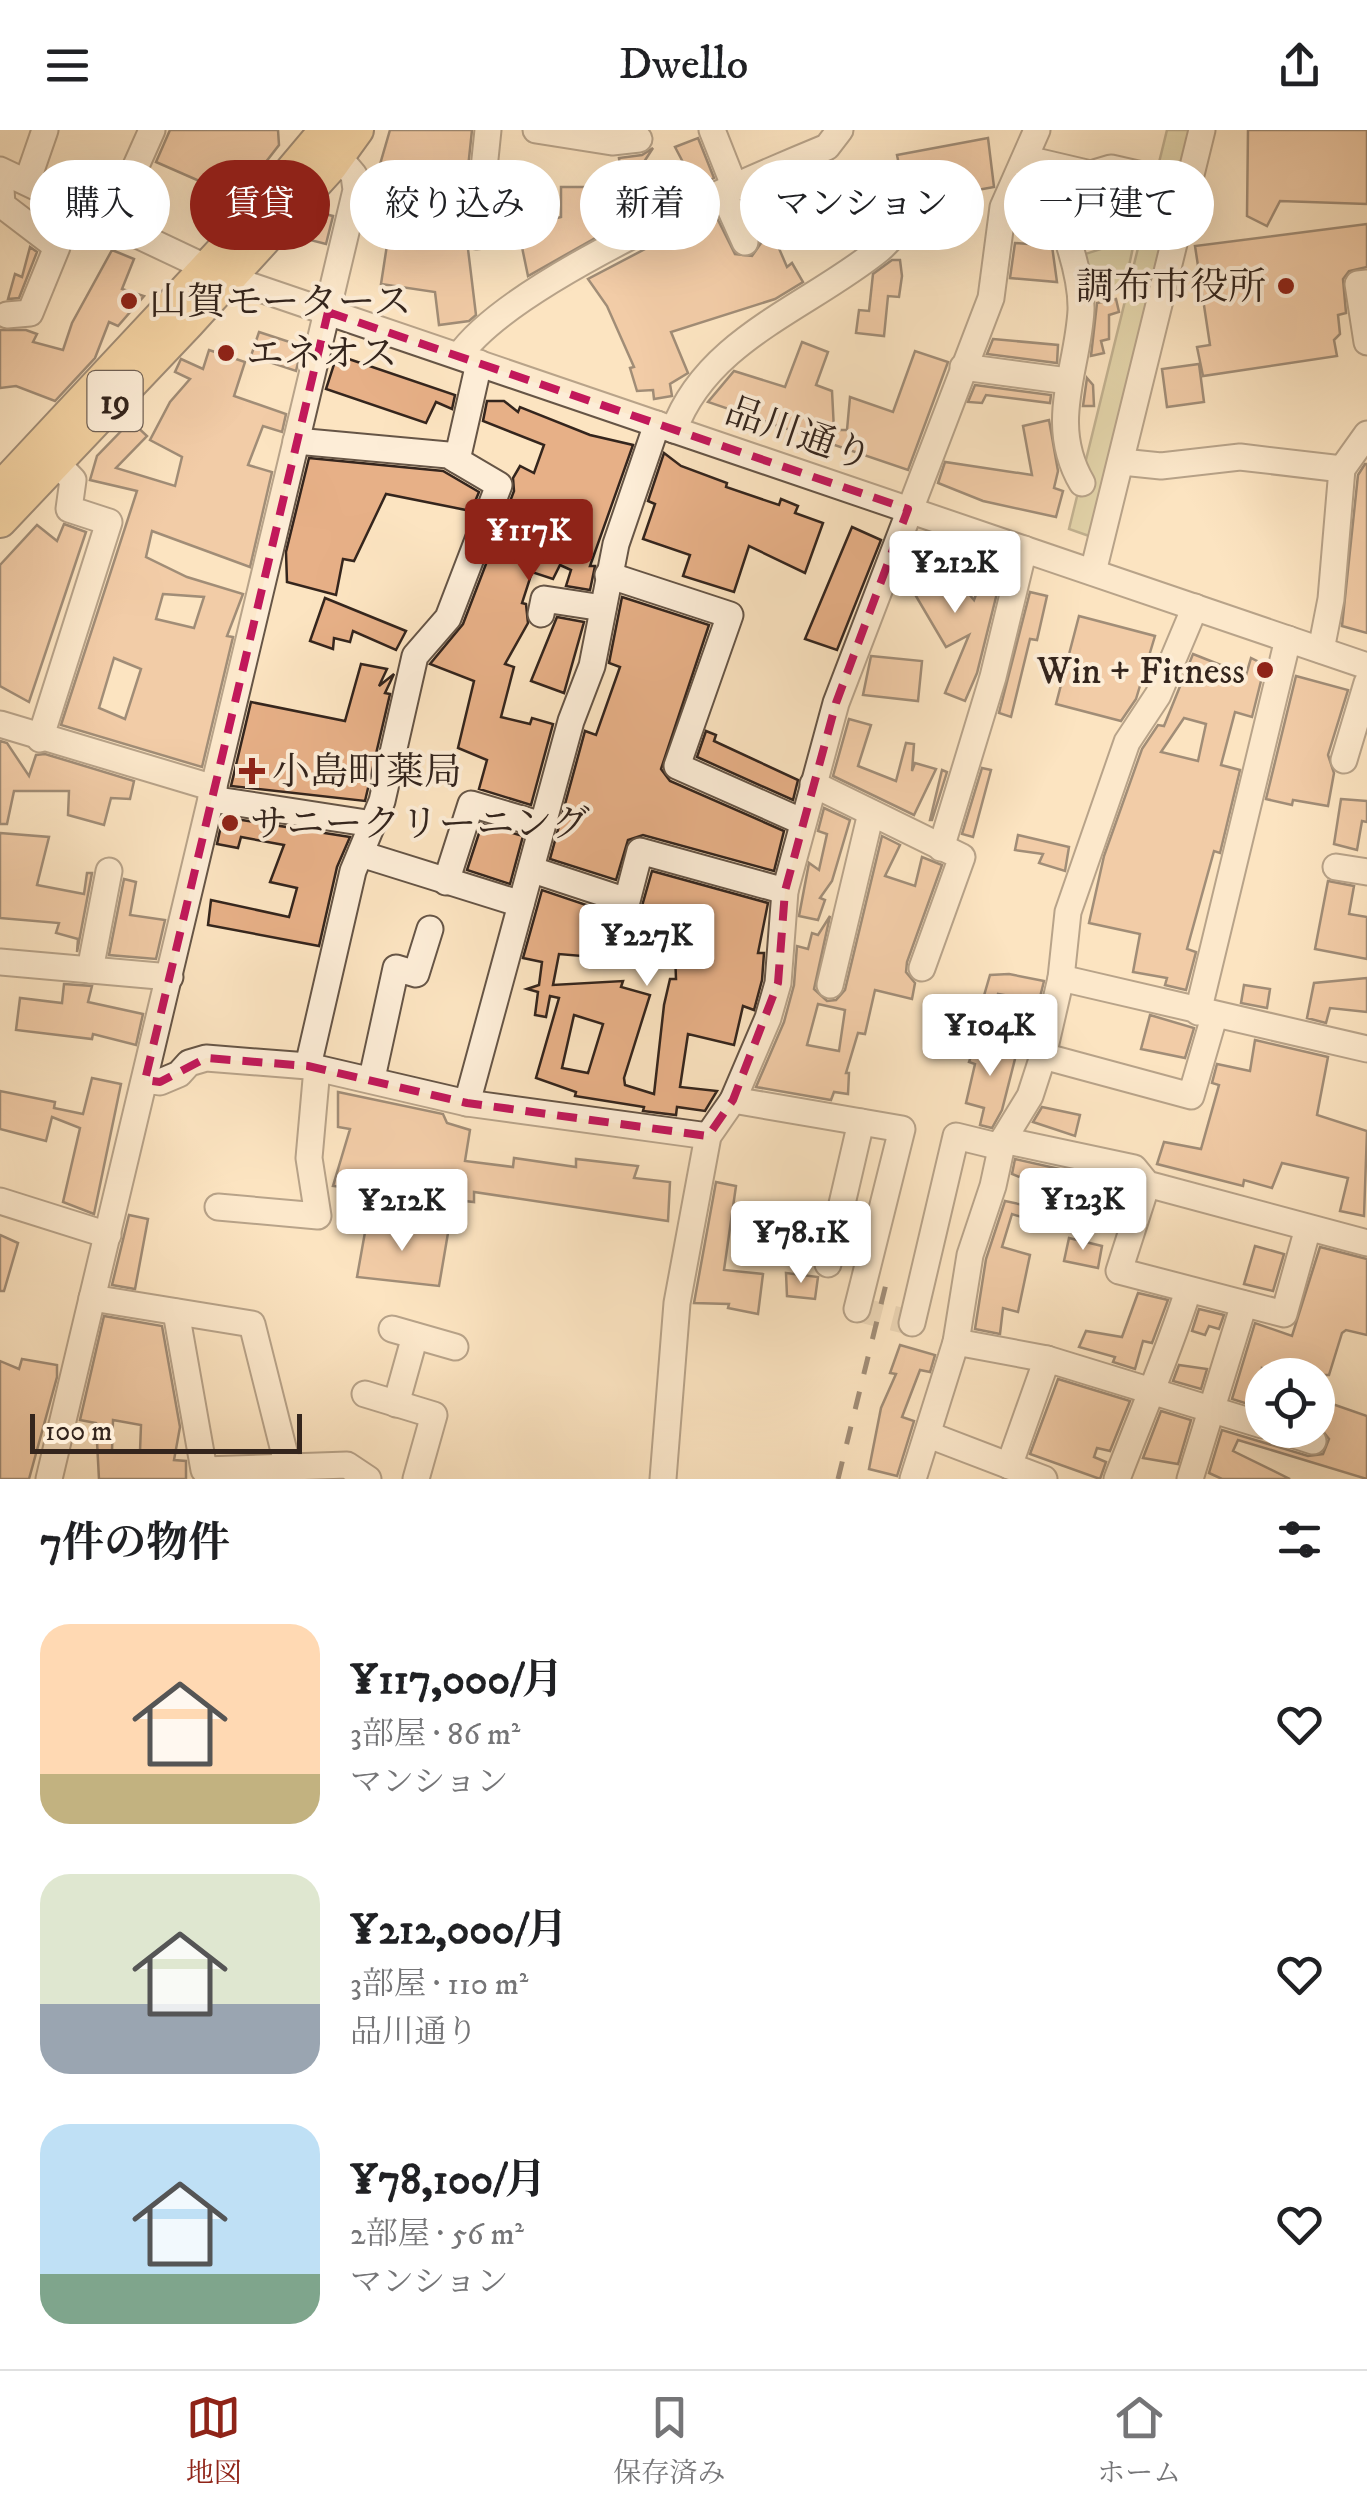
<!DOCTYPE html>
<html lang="ja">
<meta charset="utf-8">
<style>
:root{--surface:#fff;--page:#f6f6f6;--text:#202124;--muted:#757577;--line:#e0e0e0;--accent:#8f2418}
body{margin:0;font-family:"IM FELL DW Pica","Noto Serif JP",serif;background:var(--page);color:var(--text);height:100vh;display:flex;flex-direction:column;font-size:38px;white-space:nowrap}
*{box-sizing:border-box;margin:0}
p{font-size:32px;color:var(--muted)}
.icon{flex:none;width:55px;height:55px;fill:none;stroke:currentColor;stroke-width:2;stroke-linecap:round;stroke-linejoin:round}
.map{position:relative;height:1349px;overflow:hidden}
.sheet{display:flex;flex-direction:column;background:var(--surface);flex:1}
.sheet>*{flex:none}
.hud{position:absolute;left:30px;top:30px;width:1308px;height:90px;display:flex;gap:20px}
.controls{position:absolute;left:1245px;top:1228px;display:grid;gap:20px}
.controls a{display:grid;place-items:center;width:90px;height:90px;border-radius:50%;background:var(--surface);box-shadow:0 10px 40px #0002;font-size:50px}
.scale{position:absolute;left:30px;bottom:25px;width:272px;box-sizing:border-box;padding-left:10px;border:5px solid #34251d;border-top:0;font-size:28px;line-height:35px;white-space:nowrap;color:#34251d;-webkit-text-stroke:8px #fdedd7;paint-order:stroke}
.price{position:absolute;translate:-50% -85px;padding:0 22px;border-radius:10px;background:#fff;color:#222;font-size:32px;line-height:65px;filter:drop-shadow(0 2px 5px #0008)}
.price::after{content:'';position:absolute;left:50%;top:60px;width:30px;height:22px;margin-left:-15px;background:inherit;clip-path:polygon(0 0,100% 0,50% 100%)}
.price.active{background:var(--accent);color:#fff}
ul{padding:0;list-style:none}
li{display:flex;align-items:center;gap:30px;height:250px;padding:0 40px}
li span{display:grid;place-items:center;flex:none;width:280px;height:200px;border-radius:30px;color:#555}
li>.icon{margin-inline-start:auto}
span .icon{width:120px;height:120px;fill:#fffc;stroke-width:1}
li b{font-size:42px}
h2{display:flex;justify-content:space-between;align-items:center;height:120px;padding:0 40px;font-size:42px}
.tag{padding:0 35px;border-radius:45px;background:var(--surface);box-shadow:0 10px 40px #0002;font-size:35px;line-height:90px}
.tag.active{background:var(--accent);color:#fff}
header{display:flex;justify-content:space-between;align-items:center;height:130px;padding:0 40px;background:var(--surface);font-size:45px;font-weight:600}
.menu{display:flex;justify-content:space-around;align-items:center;height:140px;border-top:2px solid var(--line);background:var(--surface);font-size:28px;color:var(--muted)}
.menu a{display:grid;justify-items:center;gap:5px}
.menu .active{color:var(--accent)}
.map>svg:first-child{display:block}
</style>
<header><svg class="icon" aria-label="menu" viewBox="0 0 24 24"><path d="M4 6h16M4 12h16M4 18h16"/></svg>Dwello<svg class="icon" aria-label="share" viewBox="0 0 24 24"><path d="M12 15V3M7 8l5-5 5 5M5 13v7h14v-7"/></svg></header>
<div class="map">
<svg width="1367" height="1349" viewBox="0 0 1367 1349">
<rect width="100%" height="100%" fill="#fce4c1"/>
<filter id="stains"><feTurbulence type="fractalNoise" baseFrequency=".002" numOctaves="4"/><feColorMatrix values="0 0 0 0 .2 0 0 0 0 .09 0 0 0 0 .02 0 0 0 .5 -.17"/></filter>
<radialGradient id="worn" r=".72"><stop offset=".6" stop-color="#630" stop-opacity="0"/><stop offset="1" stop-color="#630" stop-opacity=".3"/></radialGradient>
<g fill="#c6c28e" stroke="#7d7456" stroke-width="2.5">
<polygon points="1167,0 1195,0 1092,407 1069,399"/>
<polygon points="1135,108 1124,159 1085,170 1079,126"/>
</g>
<g fill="#e7b087" stroke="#34251d" stroke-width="2.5" fill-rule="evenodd">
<polygon points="170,0 278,0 279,15 238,68 156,32"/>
<polygon points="390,0 472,0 461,104 468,119 476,185 469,191 439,195 435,162 381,154 389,102 436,109 440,60 397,49 395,60 374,55"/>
<polygon points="1248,0 1367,0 1367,74 1280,71 1267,96 1247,86"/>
<polygon points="698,8 714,48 696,57 675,17"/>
<polygon points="988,8 994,57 928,69 915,65 889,76 887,88 826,103 828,112 816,117 794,53 807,46 814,68 902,50 897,25"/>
<polygon points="653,18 638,41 652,65 624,78 629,89 528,146 518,98 561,87 561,57 597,57 596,51 622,51 619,28 642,25"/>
<polygon points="1063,55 1077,57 1081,65 1112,55 1144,62 1138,85 1132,87 1136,100 1086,115"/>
<polygon points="756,65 787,137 792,133 803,152 775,169 671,202 688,243 670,254 672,266 654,269 653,260 637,261 630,238 634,237 607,176 588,149 685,98 713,89 715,84 735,124 752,126 761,113 744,71"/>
<polygon points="316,82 333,86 326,114 306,109"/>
<polygon points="1367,94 1367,137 1349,141 1343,149 1346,183 1338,185 1340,204 1334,210 1337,226 1203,246 1197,217 1210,215 1195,116"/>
<circle cx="78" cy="108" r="9"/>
<polygon points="1015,113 1052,116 1057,152 1010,148"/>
<polygon points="30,117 37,122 19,168 8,169 15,144 22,147"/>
<polygon points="112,120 134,129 122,159 144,166 118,196 109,192 95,228 55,271 16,256 0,258 0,200 26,200 37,204 33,212 63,220 72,193"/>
<polygon points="892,130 900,130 902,146 899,167 888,166 884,206 856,203 859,180 869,181 873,144"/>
<polygon points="1116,169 1119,182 1109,185 1109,209 1101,211 1104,223 1091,226 1097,173"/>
<polygon points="259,202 302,216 296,241 251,226"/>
<polygon points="993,209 1058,215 1057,233 987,224"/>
<polygon points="802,212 828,222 816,255 832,261 834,300 847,300 850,267 893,282 915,221 948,232 908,340 708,272 734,241 785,257"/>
<path d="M209,220L245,232L234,266L286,284L282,302L263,296L248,335L272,342L250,437L152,401L146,427L187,447L243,464L227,506L233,507L202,637L61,595L137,361L90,350L97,326L131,291L147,306L116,338L175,356L182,327L150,310L170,272L190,249L175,242L181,229L203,239ZM163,464L204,467L194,498L156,489ZM114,528L141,539L125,589L99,578Z"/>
<polygon points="337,225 455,265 452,279 436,272 426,293 326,259"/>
<polygon points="1199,234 1204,272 1167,277 1162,239"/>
<polygon points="1087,248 1093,255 1094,276 1083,276"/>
<polygon points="975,255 1051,265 1050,273 986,265 982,273 968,272"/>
<polygon points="487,271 504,271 518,282 520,277 590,305 633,315 590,436 595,436 590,460 566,456 571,440 560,435 553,449 532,442 522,473 526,474 528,493 505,534 514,537 501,587 530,594 532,588 553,594 531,675 479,659 487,630 458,618 474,551 430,534 463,494 514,361 513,348 520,336 534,343 544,315 483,291"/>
<polygon points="1049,290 1058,341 1054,358 1063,361 1056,387 983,371 938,353 945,332 1032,345 1023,296"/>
<polygon points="664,323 681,336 727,353 726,357 779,375 781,369 798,376 795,383 823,393 805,443 749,416 734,462 683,446 690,425 643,409 655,374 648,371"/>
<polygon points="309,328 443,341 479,362 471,381 386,364 354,431 343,429 336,465 287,452 286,422"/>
<polygon points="1365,334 1367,334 1367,503 1342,496 1358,345"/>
<polygon points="64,394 86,402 29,572 0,556 0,435 37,395 57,411"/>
<polygon points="852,397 881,410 837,520 805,509"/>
<polygon points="916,426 952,444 974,470 983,446 1000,451 977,543 965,571 945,563 969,505 946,517 903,444 907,432"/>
<polygon points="1030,462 1047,466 1037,510 1030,509 1011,587 999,583"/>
<polygon points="622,467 709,495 661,639 670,651 784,701 774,741 643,705 628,710 616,750 550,729 585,601 596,605 620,537 609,533"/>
<polygon points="325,468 406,501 396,520 353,501 350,512 334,508 333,519 310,511"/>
<polygon points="1079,486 1155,506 1136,569 1121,591 1056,574"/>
<polygon points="557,487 584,492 564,563 531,551"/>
<path d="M1193,524L1246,545L1251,528L1265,535L1252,587L1235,582L1221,635L1240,640L1220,723L1214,721L1187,819L1196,822L1186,860L1165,855L1167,848L1133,842L1140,804L1089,793L1104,726L1142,619L1158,595L1164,596ZM1184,588L1206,594L1198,631L1161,622Z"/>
<polygon points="871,526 922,531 918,571 863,565"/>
<polygon points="361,534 387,539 379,556 394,544 385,563 390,564 365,671 231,656 251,572 345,591"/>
<polygon points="1296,546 1348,560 1328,625 1334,643 1328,676 1293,670 1292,675 1266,669"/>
<polygon points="849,589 871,595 858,636 896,651 906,613 914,614 912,641 915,633 936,639 914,685 833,646"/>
<polygon points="706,601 716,605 714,611 798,650 793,670 697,627"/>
<polygon points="0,611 7,613 29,646 36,625 45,624 134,651 130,669 111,668 104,695 68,685 69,661 14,661 7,694 0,694"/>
<polygon points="982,638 991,640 973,707 962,704"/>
<polygon points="942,640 947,642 932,690 930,690"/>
<polygon points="1341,669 1367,671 1367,692 1362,691 1357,720 1334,714"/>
<polygon points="824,678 850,690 832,751 820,768 825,770 818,790 799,786 809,733 819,740 827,704 818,701"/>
<polygon points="223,687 350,707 337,737 319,816 208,795 211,770 289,787 297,758 270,752 284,715 241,707 238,718 217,714"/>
<polygon points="482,694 523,706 510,754 467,740"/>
<polygon points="0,703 49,707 37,755 84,764 87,743 92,743 77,822 78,809 56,803 59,793 0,788"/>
<polygon points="1018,705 1069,717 1065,741 1039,733 1043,724 1015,720"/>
<path d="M882,706L900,715L885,746L915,756L922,727L942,735L907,832L906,842L915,853L912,869L875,860L865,904L858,903L846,943H849L848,964L834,962L831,970L756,957L784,892L794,855L797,816L808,819L812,803L818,805L830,786L814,859L827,871L836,870L845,860ZM818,874L845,880L839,921L807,915Z"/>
<path d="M652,741L768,773L758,823H764L762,850L754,880L743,876L734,915L688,904L680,957L717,961L705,981L677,977L676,985L643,981L644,977L575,966L576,962L536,948L559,868L550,866L546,887L535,885L538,862L527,859L539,855L542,832L523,828L542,760L604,781L582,826L559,824L553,855L623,851L621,857L650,865L624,948L625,955L654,964L664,875L670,849H676L675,822L637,813L631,830L611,829L626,787L642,776ZM574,885L603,894L588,943L562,938Z"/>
<polygon points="124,749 136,752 130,785 165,790 156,829 109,825"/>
<polygon points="1328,751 1354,756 1349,784 1367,787 1367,829 1315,819"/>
<polygon points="1009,844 1044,851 1039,871 998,864 988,906 974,900 990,845"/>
<polygon points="1367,848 1367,882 1330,878 1326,893 1307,888 1314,853"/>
<polygon points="64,854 92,856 88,872 143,884 136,915 93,904 92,909 16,900 20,868 62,873"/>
<polygon points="1244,855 1270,859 1267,878 1241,873"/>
<polygon points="1150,885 1194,898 1185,928 1141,919"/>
<polygon points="977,909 1017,921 1002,980 992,998 980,995 984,978 966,973 975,934 969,932"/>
<polygon points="1255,910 1328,927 1317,985 1367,1001 1364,1086 1340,1081 1348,1048 1282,1033 1272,1058 1244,1050 1243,1056 1157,1034 1164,1012 1201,1019 1219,955 1212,953 1217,934 1250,941"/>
<polygon points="92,948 121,954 94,1084 63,1072 80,998 52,987 46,1011 0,999 0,961 55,972 54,978 83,984"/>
<polygon points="338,962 443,984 447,993 470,1000 465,1031 513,1037 514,1028 576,1037 576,1029 638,1036 634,1048 670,1052 668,1091 474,1062 474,1072 333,1056 350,999 338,997"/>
<polygon points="1042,977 1080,985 1075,1006 1033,992"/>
<polygon points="1015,1029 1126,1054 1129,1057 1121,1082 1104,1080 1012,1044"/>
<polygon points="716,1052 736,1056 724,1140 763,1144 758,1184 728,1178 729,1174 694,1173"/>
<polygon points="1005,1071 1069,1085 1064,1101 1012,1084 1002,1117 1030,1125 1018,1182 1003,1178 1000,1204 975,1199 986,1129"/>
<polygon points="129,1085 148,1089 135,1159 112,1155"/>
<polygon points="367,1091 448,1103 439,1156 357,1147"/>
<polygon points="0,1105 18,1113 4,1161 0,1161"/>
<polygon points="1069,1108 1102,1116 1098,1138 1064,1131"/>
<polygon points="1255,1116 1284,1124 1273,1161 1244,1154"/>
<polygon points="1320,1117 1367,1129 1367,1205 1346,1200 1342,1203 1329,1245 1282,1245 1262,1238 1261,1278 1232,1269 1255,1193 1292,1206"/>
<polygon points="786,1143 818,1147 815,1169 787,1166"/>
<polygon points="1138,1163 1168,1170 1152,1213 1143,1211 1135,1239 1113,1232 1115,1227 1079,1217 1086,1201 1122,1207"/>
<polygon points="1199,1179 1224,1185 1219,1199 1209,1196 1205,1205 1192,1201"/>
<path d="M104,1186L162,1196L180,1297L174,1330L186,1331V1349H99L96,1293L80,1290ZM113,1290L141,1295L140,1321H112Z"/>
<polygon points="900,1215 935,1225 930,1242 920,1240 902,1287 914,1291 897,1346 869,1339 881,1278 896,1244 890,1243"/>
<polygon points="22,1229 57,1235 57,1247 29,1349 0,1349 0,1231 19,1239"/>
<polygon points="1179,1235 1207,1239 1201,1259 1173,1251"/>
<polygon points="1058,1249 1130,1271 1110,1321 1097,1318 1094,1327 1106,1332 1100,1349 1030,1324"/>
<polygon points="1318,1269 1367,1286 1367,1349 1238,1310 1233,1321 1290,1349 1222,1349 1209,1343 1222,1300 1308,1326 1323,1324 1329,1309 1318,1295"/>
<polygon points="1161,1281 1191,1290 1178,1334 1143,1328"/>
</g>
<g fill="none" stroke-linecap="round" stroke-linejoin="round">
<polyline stroke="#d4bea0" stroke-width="25" stroke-dasharray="25 12" stroke-linecap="butt" points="857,1179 912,1193"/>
<g stroke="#665546" stroke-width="29">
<g id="minor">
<polyline points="536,0 612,12 639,9"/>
<polyline points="712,0 735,58"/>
<path d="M1027,29C1054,58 1082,140 1081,180C1078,240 1047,293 1082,353"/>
<polyline points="1027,29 1091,44 1111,38 1146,46"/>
<polyline points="0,40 228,148 1367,536"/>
<polyline points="0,43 2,75 57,117 30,183 7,185"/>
<polyline points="27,52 45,0"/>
<polyline points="723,63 745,112"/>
<polyline points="111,92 152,0"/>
<polyline points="477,106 488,0"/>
<polyline points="1367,153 1358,154 1367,212"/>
<path d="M459,226C511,151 737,54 827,17L840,0"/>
<polyline points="963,237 1068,251"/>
<path d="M674,300C707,209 809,177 880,119C894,107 902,92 918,81"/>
<polyline points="296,311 448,325 499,355 448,488 415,526 382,671 353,741 308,936"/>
<polyline points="457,330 479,233"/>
<polyline points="1122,332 1161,336 1240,327 1342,339"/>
<polyline points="1093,442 1202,0"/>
<polyline points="608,445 730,485 677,636 803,692"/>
<polyline points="541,484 544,469 603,478"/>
<polyline points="1321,520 1331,469 1342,339 1367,304"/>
<polyline points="0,594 214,658"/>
<polyline points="40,609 109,392 69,379 73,350 57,333"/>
<polyline points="1344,630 1367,553"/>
<polyline points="813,654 962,727 922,838"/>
<polyline points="211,669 373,694"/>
<polyline points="941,718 993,547 1024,419"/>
<polyline points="361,724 521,774"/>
<polyline points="1336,737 1367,742"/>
<polyline points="533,740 627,771 640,721 785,761"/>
<polyline points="446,752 471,674 542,695"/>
<polyline points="0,832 170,847"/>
<polyline points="90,840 109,741"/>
<polyline points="1061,848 1367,919"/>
<polyline points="830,855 871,683"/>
<polyline points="1198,882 1288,509"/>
<polyline points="1043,926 1191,966 1214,887"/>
<polyline points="372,948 396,838 416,844 430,799"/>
<polyline points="145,950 160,952 179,944 189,933 206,928 308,936 467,973 708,1006"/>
<polyline points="733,970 902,999 857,1179"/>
<polyline points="467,973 571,591 592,536 616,414 657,294"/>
<polyline points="1003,1010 1134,1038 1147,1054 1367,1113"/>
<polyline points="1147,1054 1119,1141 1284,1184 1308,1098"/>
<polyline points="0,1071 108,1105"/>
<polyline points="218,1077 318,1086 309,1028 317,938"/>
<polyline points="828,1134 861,992"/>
<polyline points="92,1168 252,1194 291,1349"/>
<polyline points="176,1182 204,1340 347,1335 368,1349"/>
<polyline points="912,1193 956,1006 1001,1017"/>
<polyline points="392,1199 455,1217"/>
<polyline points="956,1212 1047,1229 1262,1295"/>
<polyline points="365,1264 434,1285 416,1349"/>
<polyline points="396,1274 415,1206"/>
<polyline points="1279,1300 1313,1311"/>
<polyline points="929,1305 1044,1349"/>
<polyline points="1009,1336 1047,1229"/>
<polyline points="49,1349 356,60 354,45 338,26"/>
<polyline points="663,1349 677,1173 708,1006 733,970 768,888 778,853 785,761 836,573 991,168 1003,77 1037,0"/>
<polyline points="913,1349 956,1212 970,1125 993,1056 1003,1010 1030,966 1043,926 1061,848 1068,782 1127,612 1158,565 1195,477"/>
<path d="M1117,1349C1141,1286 1167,1226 1188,1161"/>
<polyline points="1190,1349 1244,1174"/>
</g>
</g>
<g stroke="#34251d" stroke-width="36">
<g id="major">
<polyline points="0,359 241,101 326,0"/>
<polyline points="0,391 188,193 331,36 357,0"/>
</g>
</g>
<use href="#minor" stroke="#fdedd7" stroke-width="25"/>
<use href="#major" stroke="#eec280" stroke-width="32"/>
<polyline stroke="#34251d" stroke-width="5" stroke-dasharray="18 18" stroke-linecap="butt" points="838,1349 887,1150"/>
</g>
<path d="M0 0H1367V1349H0ZM328,182L908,379L836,573L785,761L778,853L733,970L708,1006L467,973L308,936L206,928L160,952L145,950Z" fill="#fce4c1" fill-opacity=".55" fill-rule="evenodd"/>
<path fill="none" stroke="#c2185b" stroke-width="8" stroke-dasharray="20 12" stroke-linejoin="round" d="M328,182L908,379L836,573L785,761L778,853L733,970L708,1006L467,973L308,936L206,928L160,952L145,950Z"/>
<g fill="#8f2418" stroke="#fdedd7" stroke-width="4">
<circle cx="1286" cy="156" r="10"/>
<circle cx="129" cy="171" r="10"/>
<circle cx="226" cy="223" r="10"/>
<circle cx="1265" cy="540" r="10"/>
<path d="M247 626h10v10h10v10h-10v10h-10v-10h-10v-10h10z"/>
<circle cx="230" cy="693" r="10"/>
</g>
<g text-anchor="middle" stroke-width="8" stroke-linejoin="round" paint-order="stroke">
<rect fill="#fdedd7" stroke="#706155" stroke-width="2.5" x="87.5" y="241" width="55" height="60" rx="8"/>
<g font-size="35" font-weight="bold" fill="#34251d">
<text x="115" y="283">19</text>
</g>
<g font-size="38" fill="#34251d" stroke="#fdedd7" text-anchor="start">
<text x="1266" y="169" text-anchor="end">調布市役所</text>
<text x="149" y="184">山賀モータース</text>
<text x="246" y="236">エネオス</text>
<text x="1245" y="553" text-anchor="end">Win + Fitness</text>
<text x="272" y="654">小島町薬局</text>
<text x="250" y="706">サニークリーニング</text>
</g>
<g font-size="38" fill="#34251d" stroke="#fdedd7">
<text transform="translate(799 303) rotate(19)" y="13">品川通り</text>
</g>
</g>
<rect width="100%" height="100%" filter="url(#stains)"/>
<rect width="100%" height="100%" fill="url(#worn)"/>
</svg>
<div class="controls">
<a><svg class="icon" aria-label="locate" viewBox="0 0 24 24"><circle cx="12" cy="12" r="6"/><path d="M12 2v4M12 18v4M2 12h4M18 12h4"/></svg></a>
</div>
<div class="scale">100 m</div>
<b class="price active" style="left:529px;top:454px">¥117K</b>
<b class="price" style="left:955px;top:486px">¥212K</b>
<b class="price" style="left:647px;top:859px">¥227K</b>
<b class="price" style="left:990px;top:949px">¥104K</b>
<b class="price" style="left:1083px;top:1123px">¥123K</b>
<b class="price" style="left:402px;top:1124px">¥212K</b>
<b class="price" style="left:801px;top:1156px">¥78.1K</b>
<div class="hud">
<a class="tag">購入</a>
<a class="tag active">賃貸</a>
<a class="tag">絞り込み</a>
<a class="tag">新着</a>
<a class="tag">マンション</a>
<a class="tag">一戸建て</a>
</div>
</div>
<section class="sheet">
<h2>7件の物件<svg class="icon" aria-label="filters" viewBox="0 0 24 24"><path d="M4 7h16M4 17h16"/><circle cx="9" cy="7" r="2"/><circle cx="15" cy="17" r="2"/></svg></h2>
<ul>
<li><span style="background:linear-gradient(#ffd9b3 75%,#c2b280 0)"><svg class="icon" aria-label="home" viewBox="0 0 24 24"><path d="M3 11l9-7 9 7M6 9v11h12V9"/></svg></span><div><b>¥117,000/月</b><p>3部屋 · 86 m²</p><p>マンション</p></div><svg class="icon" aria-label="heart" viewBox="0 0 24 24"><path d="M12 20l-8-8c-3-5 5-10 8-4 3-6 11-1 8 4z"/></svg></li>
<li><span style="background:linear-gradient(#dfe7d0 65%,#9aa5b1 0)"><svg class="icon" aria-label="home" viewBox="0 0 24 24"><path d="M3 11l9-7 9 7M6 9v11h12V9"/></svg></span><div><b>¥212,000/月</b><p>3部屋 · 110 m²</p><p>品川通り</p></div><svg class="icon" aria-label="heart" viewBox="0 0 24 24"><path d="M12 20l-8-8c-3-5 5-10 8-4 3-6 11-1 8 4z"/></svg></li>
<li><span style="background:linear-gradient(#bfe0f5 75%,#7fa58c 0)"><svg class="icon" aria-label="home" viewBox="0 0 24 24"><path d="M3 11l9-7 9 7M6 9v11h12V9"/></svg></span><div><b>¥78,100/月</b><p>2部屋 · 56 m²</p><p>マンション</p></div><svg class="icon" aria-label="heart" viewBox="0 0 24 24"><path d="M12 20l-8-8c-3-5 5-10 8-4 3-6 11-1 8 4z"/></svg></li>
</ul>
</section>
<nav class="menu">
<a class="active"><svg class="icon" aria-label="map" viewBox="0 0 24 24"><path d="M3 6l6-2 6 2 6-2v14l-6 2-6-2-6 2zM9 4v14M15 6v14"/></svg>地図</a>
<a><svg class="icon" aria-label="saved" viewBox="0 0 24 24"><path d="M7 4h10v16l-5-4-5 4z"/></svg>保存済み</a>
<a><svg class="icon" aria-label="home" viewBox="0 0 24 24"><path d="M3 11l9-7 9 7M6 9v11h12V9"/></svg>ホーム</a>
</nav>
